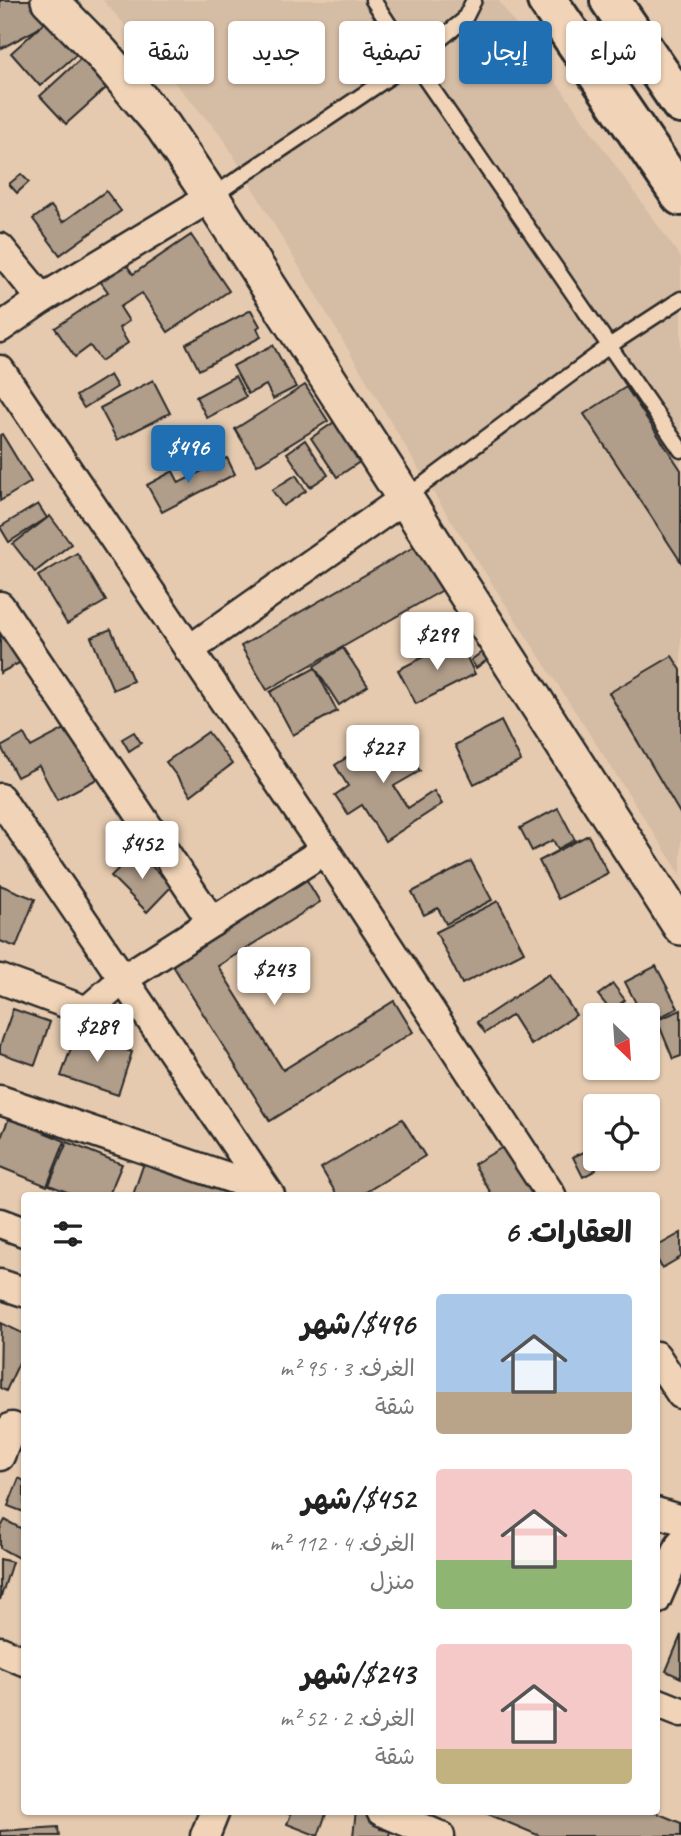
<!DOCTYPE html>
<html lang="ar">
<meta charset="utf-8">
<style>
:root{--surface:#fff;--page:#f2f2f2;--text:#222;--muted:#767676;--accent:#1f6fb2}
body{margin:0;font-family:Caveat,"Playpen Sans Arabic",sans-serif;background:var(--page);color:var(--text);direction:rtl;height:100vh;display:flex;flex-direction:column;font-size:26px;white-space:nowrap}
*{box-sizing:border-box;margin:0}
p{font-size:23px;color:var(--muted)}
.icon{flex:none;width:38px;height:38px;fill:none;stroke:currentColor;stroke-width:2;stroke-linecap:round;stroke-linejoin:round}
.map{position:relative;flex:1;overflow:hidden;direction:ltr}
.panel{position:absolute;left:21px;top:1192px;width:639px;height:623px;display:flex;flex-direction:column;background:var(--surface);border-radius:7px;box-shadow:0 2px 5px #0004;direction:rtl}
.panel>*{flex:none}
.guide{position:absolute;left:21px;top:21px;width:640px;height:63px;direction:rtl;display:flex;gap:14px}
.needle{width:46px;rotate:155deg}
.controls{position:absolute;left:583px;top:1003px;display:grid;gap:14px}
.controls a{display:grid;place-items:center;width:77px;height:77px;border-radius:7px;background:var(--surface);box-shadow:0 2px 5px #0004;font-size:35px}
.price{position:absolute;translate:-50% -60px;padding:0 16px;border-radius:7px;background:#fff;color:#222;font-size:23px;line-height:46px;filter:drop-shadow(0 2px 4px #0008)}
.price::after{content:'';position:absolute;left:50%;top:42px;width:21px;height:16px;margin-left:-10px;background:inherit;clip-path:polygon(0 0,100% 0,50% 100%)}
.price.current{background:var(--accent);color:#fff}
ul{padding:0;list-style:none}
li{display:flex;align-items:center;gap:21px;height:175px;padding:0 28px}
li span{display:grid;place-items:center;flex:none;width:196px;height:140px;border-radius:7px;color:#555}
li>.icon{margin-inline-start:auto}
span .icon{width:84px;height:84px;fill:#fffc;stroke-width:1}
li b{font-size:30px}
h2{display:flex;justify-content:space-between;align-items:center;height:84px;padding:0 28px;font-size:30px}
.tag{padding:0 24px;border-radius:7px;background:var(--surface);box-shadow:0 2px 5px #0004;font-size:24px;line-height:63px}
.tag.current{background:var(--accent);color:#fff}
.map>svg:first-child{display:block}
</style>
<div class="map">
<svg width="681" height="1836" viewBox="0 0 681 1836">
<rect width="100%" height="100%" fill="#e5caaf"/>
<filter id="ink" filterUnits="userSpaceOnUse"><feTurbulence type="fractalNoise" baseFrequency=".0143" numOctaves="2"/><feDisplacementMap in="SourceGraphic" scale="14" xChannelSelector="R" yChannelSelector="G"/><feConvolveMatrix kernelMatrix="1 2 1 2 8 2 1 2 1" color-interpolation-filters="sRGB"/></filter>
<g filter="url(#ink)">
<polygon fill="#d5bca4" points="103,0 498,0 681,258 681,875 427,483 223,138"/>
<g fill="#b09d8a" stroke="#2b2b2b" stroke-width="2">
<polygon points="0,0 37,0 49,23 0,49"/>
<polygon points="53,15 83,49 40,86 11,53"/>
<polygon points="88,52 114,81 66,124 40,96"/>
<polygon points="21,174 29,182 17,193 9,184"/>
<polygon points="106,191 121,211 60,255 33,219 51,206 63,222"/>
<polygon points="191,235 229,291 168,332 142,293 120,307 129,321 119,328 128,343 101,361 90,346 75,357 55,328 108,292 98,278 124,261 133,274"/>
<polygon points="251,310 260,326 257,328 261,337 199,370 186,344"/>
<polygon points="273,345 296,387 273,399 266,385 248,394 233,366"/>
<polygon points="110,375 117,387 84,408 76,396"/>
<polygon points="235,376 246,397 207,418 196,397"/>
<polygon points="153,380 170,413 117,440 100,408"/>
<polygon points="305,385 328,421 257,465 235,429"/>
<polygon points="626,387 681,470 681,562 584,414"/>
<polygon points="343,416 370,455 337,477 311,438"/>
<polygon points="2,434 31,482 0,501 0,435"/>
<polygon points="305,440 328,475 310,487 287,453"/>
<polygon points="227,458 235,474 162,512 147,485 173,471 179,483"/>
<polygon points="296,475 306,491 283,506 272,490"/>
<polygon points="38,504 47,518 9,542 0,527"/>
<polygon points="50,516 71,544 35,572 13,544"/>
<polygon points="431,537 457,582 267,690 241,646"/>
<polygon points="77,553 106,601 67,624 38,576"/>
<polygon points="0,618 21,662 0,673"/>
<polygon points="111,629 133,681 113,690 91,637"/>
<polygon points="458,639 475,674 416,704 398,670"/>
<polygon points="343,648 368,686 339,705 314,666"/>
<polygon points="482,652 487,660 476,668 471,660"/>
<polygon points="672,656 681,670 681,815 609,693"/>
<polygon points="315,668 337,711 293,735 270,692"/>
<polygon points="501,721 521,761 474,784 455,745"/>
<polygon points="72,725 99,778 57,800 39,766 17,777 1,747 24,734 31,747"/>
<polygon points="393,728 420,771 394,786 408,808 434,791 442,804 385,841 362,805 348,814 335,795 348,786 335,765"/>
<polygon points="134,732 141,743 129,751 122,739"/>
<polygon points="208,732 232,764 191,795 166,762"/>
<polygon points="558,808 575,840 558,849 553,840 532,851 520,828"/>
<polygon points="588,835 608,873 558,899 539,861"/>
<polygon points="136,851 172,886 147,912 111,876"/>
<polygon points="471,861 492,900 446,924 438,908 424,915 412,892"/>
<polygon points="302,872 320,902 218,966 283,1070 394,1001 413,1032 270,1121 167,956"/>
<polygon points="0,885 35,899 16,947 0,941"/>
<polygon points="498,901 524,952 462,984 436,932"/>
<polygon points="656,966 678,1008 648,1023 648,1015 642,1015 625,982"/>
<polygon points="549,974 576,1015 531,1045 512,1015 485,1033 477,1022"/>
<polygon points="613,984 625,1000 611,1011 598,995"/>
<polygon points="13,1009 50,1022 35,1065 0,1053 0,1046"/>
<polygon points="681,1010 681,1056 673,1059 657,1020"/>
<polygon points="76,1034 132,1052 118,1095 61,1076"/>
<polygon points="9,1118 65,1141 47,1186 0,1167 0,1140"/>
<polygon points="402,1119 425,1156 361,1195 337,1195 321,1168"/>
<polygon points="67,1142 122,1164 109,1195 75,1195 49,1185"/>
<polygon points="508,1144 538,1195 492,1195 474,1164"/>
<polygon points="586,1151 596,1170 583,1177 573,1157"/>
<polygon points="146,1157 234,1187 232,1195 133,1195"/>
<polygon points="681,1233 681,1257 662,1268 656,1257 656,1247"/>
<polygon points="1,1323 24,1334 24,1352 6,1391 0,1388"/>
<polygon points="19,1478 24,1481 24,1512 8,1506"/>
<polygon points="5,1520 24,1530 24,1561 0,1548 0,1529"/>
<polygon points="0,1559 12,1562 0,1600"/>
<polygon points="681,1635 681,1678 666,1671"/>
<polygon points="285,1811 327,1811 318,1836 287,1824 291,1814"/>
<polygon points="356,1811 382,1814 380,1829 390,1831 389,1836 353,1836"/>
<polygon points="481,1811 652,1811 681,1823 681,1836 540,1836"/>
<polygon points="58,1827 59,1836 0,1836 0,1831"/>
</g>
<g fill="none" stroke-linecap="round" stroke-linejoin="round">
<g stroke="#2b2b2b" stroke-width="19">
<g id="service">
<polyline points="373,0 413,61 681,450"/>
<polyline points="211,197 413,61 464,20 474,0"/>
<polyline points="405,498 609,346 681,299"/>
</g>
</g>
<g stroke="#2b2b2b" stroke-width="33">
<g id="minor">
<polyline points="0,248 42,299"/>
<polyline points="0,328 42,299 211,197"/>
<polyline points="0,370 325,850 551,1195"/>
<polyline points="0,606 212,922"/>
<polyline points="189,650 405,498"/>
<polyline points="0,798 270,1195"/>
<polyline points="0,979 87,1011 123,979 325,850"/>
<polyline points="0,1100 266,1190"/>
<polyline points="0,1223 24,1232"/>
<polyline points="0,1284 24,1292"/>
<polyline points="656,1356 681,1394"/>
<polyline points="0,1456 12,1427"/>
<polyline points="656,1512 681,1520"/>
<polyline points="656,1600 681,1543"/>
<polyline points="0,1651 24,1661"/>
<polyline points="656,1702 681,1712"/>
<polyline points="381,1811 440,1836"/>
<polyline points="205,1836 215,1811"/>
</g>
</g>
<g stroke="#2b2b2b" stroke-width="40">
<polyline id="tertiary" points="49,0 101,53 163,126 211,197 681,927"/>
</g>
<g stroke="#2b2b2b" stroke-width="44">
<g id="motorway">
<polyline points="547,0 681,196"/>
<polyline points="610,0 681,104"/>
</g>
</g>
<use href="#service" stroke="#f1d4b7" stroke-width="14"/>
<use href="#minor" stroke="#f1d4b7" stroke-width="28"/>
<use href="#tertiary" stroke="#f1d4b7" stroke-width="35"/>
<use href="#motorway" stroke="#f1d4b7" stroke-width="38"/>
</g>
</g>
</svg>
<div class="controls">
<a><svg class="needle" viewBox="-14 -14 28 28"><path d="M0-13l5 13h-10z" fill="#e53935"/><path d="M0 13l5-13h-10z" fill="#767676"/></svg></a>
<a><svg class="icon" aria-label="locate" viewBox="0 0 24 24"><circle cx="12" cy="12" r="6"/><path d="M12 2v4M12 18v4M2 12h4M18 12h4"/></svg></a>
</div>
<b class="price current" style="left:188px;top:485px">$496</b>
<b class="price" style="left:437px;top:672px">$299</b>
<b class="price" style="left:383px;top:785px">$227</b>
<b class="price" style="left:142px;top:881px">$452</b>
<b class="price" style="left:274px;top:1007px">$243</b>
<b class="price" style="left:97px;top:1064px">$289</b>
<div class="guide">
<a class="tag">شراء</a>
<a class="tag current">إيجار</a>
<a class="tag">تصفية</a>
<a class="tag">جديد</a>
<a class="tag">شقة</a>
</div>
<section class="panel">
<h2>العقارات: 6<svg class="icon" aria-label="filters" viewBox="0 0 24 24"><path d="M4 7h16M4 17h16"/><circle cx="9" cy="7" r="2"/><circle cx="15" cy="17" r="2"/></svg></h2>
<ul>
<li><span style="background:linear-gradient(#a9c7e8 70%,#b9a48a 0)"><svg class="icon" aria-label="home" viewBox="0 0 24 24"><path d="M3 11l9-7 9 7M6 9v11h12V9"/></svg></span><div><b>$496/شهر</b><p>الغرف: 3 · 95 m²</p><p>شقة</p></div></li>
<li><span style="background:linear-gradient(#f6c9c9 65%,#8fb573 0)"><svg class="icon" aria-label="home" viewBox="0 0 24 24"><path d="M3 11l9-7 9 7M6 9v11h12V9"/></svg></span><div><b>$452/شهر</b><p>الغرف: 4 · 112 m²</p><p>منزل</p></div></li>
<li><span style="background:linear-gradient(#f6c9c9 75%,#c2b280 0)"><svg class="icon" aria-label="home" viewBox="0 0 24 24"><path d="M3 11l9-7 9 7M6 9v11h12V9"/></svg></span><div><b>$243/شهر</b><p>الغرف: 2 · 52 m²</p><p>شقة</p></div></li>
</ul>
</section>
</div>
